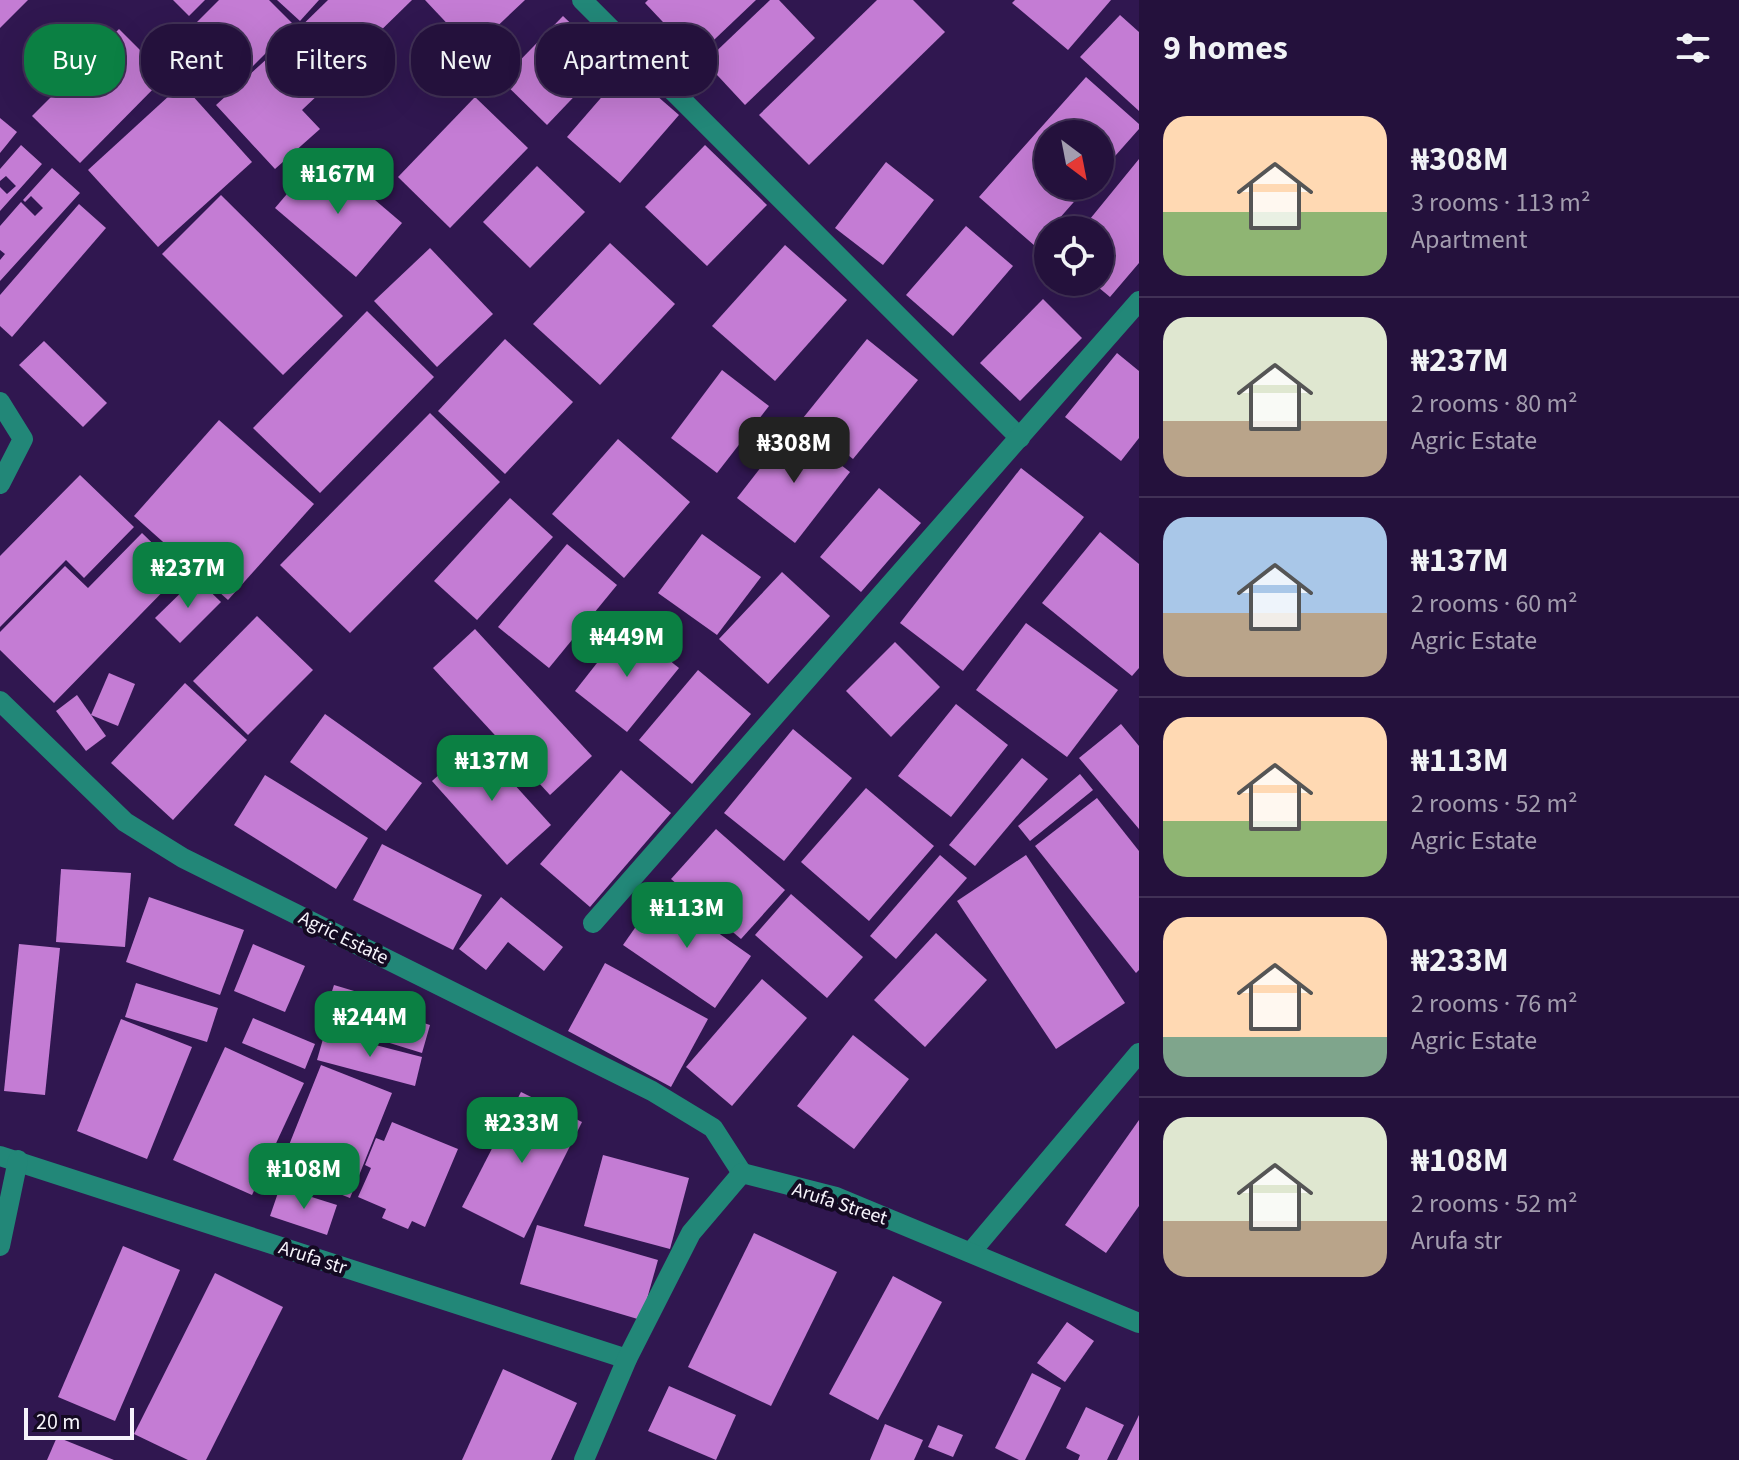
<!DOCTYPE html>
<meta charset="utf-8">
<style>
:root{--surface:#24113c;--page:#301f47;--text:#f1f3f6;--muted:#a39daf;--line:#413156;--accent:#0b8043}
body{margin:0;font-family:"Source Sans 3",sans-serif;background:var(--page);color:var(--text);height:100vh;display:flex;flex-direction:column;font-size:30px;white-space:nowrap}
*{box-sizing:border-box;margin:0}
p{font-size:26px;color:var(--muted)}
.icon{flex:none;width:44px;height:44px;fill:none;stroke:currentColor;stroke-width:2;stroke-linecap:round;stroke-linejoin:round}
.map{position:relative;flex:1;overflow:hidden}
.sheet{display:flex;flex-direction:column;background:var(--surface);width:600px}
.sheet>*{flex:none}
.banner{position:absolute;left:24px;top:24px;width:760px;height:72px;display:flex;gap:16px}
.needle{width:52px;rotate:148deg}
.fabs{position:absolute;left:1034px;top:120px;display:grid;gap:16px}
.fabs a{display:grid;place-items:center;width:80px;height:80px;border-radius:50%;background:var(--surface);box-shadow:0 8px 32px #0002,0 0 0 2px var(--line);font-size:40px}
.scale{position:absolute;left:24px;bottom:20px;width:110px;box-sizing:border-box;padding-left:8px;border:4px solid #f6f3fb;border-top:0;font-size:22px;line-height:28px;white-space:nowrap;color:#f6f3fb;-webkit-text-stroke:6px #140a22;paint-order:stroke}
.price{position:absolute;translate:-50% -68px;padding:0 18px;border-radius:16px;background:var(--accent);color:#fff;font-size:26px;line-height:52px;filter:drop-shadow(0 2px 4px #0008)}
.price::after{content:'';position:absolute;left:50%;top:48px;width:24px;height:18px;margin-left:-12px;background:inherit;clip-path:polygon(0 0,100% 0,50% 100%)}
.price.on{background:#222;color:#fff}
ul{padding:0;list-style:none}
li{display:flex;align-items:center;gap:24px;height:200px;padding:0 24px}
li+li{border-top:2px solid var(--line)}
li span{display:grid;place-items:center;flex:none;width:224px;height:160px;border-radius:24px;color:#555}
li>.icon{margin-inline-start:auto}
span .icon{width:96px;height:96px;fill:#fffc;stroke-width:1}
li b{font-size:34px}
h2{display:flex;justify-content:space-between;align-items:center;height:96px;padding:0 24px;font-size:34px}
.pill{padding:0 28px;border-radius:32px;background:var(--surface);box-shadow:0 8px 32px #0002,0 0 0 2px var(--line);font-size:28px;line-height:72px}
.pill.on{background:var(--accent);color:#fff}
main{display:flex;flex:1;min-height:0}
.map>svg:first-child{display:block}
</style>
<main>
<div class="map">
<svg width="1139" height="1460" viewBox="0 0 1139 1460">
<rect width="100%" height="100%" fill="#301750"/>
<g fill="#c47cd4">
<polygon points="0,0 28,0 0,28"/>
<polygon points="173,0 205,0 189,16"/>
<polygon points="219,0 269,0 294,25 227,92 177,42"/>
<polygon points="277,0 319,0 300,21"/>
<polygon points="328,0 412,0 326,84 285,42"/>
<polygon points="425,0 525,0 472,50"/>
<polygon points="648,0 756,0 696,57 645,3"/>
<polygon points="770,0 779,0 815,38 745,105 705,62"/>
<polygon points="877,0 913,0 945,32 809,165 759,115"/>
<polygon points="1015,0 1111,0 1068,50 1012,3"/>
<polygon points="1120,15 1139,32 1139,111 1080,57"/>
<polygon points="563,16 609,60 547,125 501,80"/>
<polygon points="119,29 166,76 80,163 32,116"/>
<polygon points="281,46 321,92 302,110 320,129 275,169 216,105"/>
<polygon points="626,69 679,115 620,183 567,137"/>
<polygon points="1086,77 1139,124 1139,129 1100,173 1100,134 1048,134 1048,186 1088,186 1035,246 979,197"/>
<polygon points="182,84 252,162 158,247 88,170"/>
<polygon points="475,97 528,148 450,228 398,177"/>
<polygon points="0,118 17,132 0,153"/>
<polygon points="21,145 42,164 0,211 0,187 7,194 16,186 6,176 0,181 0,169"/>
<polygon points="705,145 767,205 707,266 645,207"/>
<polygon points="321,154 402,223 356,277 275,208"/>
<polygon points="1139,159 1139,263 1110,297 1092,282 1100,282 1100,230 1081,230"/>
<polygon points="886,162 934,200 883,265 835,228"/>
<polygon points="537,166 585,212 530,268 483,222"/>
<polygon points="52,168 80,193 0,281 0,260 5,254 0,250 0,226 21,202 35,216 43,208 31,196 25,202 23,200"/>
<polygon points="221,195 343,316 283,375 162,254"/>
<polygon points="79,204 106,228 12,337 0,326 0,295"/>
<polygon points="966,226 1013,266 953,336 906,295"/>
<polygon points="610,243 675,304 600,385 533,324"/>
<polygon points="785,245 847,300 775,381 712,326"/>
<polygon points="430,248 493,314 437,367 374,301"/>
<polygon points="1043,299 1082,338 1020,401 980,363"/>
<polygon points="367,311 434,377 320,493 253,428"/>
<polygon points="505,339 573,402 505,474 438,411"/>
<polygon points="867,339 918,380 853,459 803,418"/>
<polygon points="44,341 107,403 83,427 19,365"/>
<polygon points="1117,353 1139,371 1139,438 1121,461 1065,417"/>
<polygon points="722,370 769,406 717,473 671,438"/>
<polygon points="430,413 500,482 350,633 280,565"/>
<polygon points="219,420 314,504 228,600 134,516"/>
<polygon points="792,427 850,472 795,543 737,498"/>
<polygon points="618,439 690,502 624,578 552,514"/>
<polygon points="1021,468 1084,517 963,671 900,623"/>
<polygon points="80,475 134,527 84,578 66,560 0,627 0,556"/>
<polygon points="879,488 921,523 861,592 820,557"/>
<polygon points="510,498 553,537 477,620 434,581"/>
<polygon points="1100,532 1139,564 1139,668 1132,676 1042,603"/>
<polygon points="142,533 182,572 54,703 0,650 0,632 65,566 88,588"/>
<polygon points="702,534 761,577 717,635 658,593"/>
<polygon points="567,544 617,585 549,668 498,627"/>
<polygon points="782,572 830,616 768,684 719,639"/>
<polygon points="196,578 221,602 180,643 155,618"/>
<polygon points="257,616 313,670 248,735 193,681"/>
<polygon points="1026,623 1118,690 1067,757 976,690"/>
<polygon points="626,626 679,668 627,732 575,691"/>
<polygon points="475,629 592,756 550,795 433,668"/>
<polygon points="895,642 940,687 891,737 846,691"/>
<polygon points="698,670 751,714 692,784 639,740"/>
<polygon points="109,673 135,684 118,726 91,715"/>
<polygon points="185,683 247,740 173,820 111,763"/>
<polygon points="77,695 106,736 86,751 56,711"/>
<polygon points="956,704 1008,745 951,817 898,776"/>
<polygon points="325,714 422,783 386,831 290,762"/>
<polygon points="1121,724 1139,746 1139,829 1079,758"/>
<polygon points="793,729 852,778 784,861 724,813"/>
<polygon points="476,742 551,825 507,865 432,781"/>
<polygon points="1022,758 1048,779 975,866 949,845"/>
<polygon points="621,770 671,813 590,907 540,864"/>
<polygon points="1080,774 1093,790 1030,841 1018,826"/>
<polygon points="265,775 368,838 336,889 234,825"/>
<polygon points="866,788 934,846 869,921 801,862"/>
<polygon points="1097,798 1139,851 1139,970 1136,973 1035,846"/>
<polygon points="716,829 785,890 741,939 671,879"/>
<polygon points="382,844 482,895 453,950 353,900"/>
<polygon points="940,855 967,878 896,959 870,936"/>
<polygon points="1026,855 1125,1003 1056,1049 957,901"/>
<polygon points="61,869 131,873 125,947 56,942"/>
<polygon points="660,892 751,956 715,1008 623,945"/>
<polygon points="791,894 863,957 827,998 755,935"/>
<polygon points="149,897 244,930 220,995 126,962"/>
<polygon points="501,897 563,947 544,971 508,942 486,970 459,949"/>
<polygon points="936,933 987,980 925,1047 874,1000"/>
<polygon points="19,944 60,948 45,1095 4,1091"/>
<polygon points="253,944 305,966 285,1012 234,991"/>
<polygon points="605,963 708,1019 671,1087 568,1031"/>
<polygon points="762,979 807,1018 732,1106 686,1067"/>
<polygon points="136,983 218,1008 207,1042 125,1017"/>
<polygon points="334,985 401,1005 398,1015 430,1025 422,1053 322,1022"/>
<polygon points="253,1018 315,1044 305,1069 242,1043"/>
<polygon points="121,1019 192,1047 147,1159 77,1131"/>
<polygon points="325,1032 422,1057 415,1086 317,1060"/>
<polygon points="853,1035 909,1079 854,1149 797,1106"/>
<polygon points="225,1047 304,1083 252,1195 173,1160"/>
<polygon points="321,1065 392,1093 350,1198 279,1170"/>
<polygon points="521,1092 582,1122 524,1238 462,1207"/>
<polygon points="1139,1120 1139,1206 1106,1253 1065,1225"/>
<polygon points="392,1122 458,1149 425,1227 412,1221 408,1229 382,1218 386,1209 358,1197 371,1168 365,1165 376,1138 384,1141"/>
<polygon points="603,1155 689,1178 670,1249 584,1226"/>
<polygon points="280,1187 337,1205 327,1235 270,1216"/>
<polygon points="537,1225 658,1260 641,1320 520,1284"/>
<polygon points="754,1233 837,1272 771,1406 688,1367"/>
<polygon points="123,1246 180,1270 115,1421 58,1397"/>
<polygon points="215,1273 283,1307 206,1460 188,1460 134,1434"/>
<polygon points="893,1276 942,1302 878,1420 829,1394"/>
<polygon points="1067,1322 1094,1341 1065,1382 1037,1363"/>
<polygon points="503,1369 577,1403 551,1460 462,1460"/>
<polygon points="1032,1373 1061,1388 1025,1460 1019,1460 995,1448"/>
<polygon points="669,1386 736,1415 716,1460 648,1431"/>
<polygon points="1086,1407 1124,1425 1107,1460 1078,1460 1080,1455 1066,1448"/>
<polygon points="1139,1415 1139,1460 1117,1460"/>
<polygon points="885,1424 923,1440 914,1460 870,1460"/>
<polygon points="938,1425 963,1435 953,1457 928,1447"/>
<polygon points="57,1437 114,1460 47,1460"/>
</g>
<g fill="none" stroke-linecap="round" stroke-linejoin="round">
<g stroke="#228778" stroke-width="20">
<polyline points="582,0 1020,438"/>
<polyline points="0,402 23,439 0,484"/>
<polyline points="0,701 125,822 183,858 652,1091 713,1128 742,1173"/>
<polyline points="593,923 1139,301"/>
<polyline points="0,1156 627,1359"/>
<polyline points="0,1246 18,1160"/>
<polyline points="971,1252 1139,1053"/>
<polyline points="584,1460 627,1359 691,1233 742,1173 836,1197 1139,1323"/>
</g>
</g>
<g text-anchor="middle" stroke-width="8" stroke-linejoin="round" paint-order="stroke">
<g font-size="20" fill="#f6f3fb" stroke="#140a22">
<text transform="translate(344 937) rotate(26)" y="7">Agric Estate</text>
<text transform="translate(840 1203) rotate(18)" y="7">Arufa Street</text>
<text transform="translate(313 1257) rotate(18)" y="7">Arufa str</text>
</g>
</g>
</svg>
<div class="fabs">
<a><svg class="needle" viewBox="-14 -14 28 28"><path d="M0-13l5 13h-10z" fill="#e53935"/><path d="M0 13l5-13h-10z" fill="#a39daf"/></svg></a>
<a><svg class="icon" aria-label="locate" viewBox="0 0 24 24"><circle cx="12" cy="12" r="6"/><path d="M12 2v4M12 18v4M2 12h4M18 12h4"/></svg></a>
</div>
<div class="scale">20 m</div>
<b class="price" style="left:338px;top:216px">₦167M</b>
<b class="price on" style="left:794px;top:485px">₦308M</b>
<b class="price" style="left:188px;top:610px">₦237M</b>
<b class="price" style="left:627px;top:679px">₦449M</b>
<b class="price" style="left:492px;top:803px">₦137M</b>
<b class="price" style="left:687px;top:950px">₦113M</b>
<b class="price" style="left:370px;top:1059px">₦244M</b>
<b class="price" style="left:522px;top:1165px">₦233M</b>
<b class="price" style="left:304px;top:1211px">₦108M</b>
<div class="banner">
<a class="pill on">Buy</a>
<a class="pill">Rent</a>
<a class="pill">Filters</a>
<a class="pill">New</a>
<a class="pill">Apartment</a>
</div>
</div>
<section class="sheet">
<h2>9 homes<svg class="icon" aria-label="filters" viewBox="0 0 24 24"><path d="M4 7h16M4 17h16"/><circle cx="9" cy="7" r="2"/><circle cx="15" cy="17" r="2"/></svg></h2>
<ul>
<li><span style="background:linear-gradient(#ffd9b3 60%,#8fb573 0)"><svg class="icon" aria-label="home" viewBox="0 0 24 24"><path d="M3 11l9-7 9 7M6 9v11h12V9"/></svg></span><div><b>₦308M</b><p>3 rooms · 113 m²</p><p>Apartment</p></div></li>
<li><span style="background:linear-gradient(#dfe7d0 65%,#b9a48a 0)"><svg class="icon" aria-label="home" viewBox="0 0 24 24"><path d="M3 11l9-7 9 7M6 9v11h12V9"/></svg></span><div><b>₦237M</b><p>2 rooms · 80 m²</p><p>Agric Estate</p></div></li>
<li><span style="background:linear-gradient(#a9c7e8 60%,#b9a48a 0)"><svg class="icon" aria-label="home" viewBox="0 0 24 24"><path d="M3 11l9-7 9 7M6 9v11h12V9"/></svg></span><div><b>₦137M</b><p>2 rooms · 60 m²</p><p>Agric Estate</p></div></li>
<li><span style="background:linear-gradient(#ffd9b3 65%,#8fb573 0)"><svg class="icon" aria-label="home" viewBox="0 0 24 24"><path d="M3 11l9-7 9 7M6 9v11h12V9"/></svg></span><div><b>₦113M</b><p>2 rooms · 52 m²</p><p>Agric Estate</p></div></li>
<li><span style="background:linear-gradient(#ffd9b3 75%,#7fa58c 0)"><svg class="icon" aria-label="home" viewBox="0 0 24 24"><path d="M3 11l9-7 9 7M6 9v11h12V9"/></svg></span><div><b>₦233M</b><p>2 rooms · 76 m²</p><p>Agric Estate</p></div></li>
<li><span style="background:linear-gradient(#dfe7d0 65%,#b9a48a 0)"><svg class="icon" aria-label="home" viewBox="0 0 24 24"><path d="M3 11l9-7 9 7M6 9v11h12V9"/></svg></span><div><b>₦108M</b><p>2 rooms · 52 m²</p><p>Arufa str</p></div></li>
</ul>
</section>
</main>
